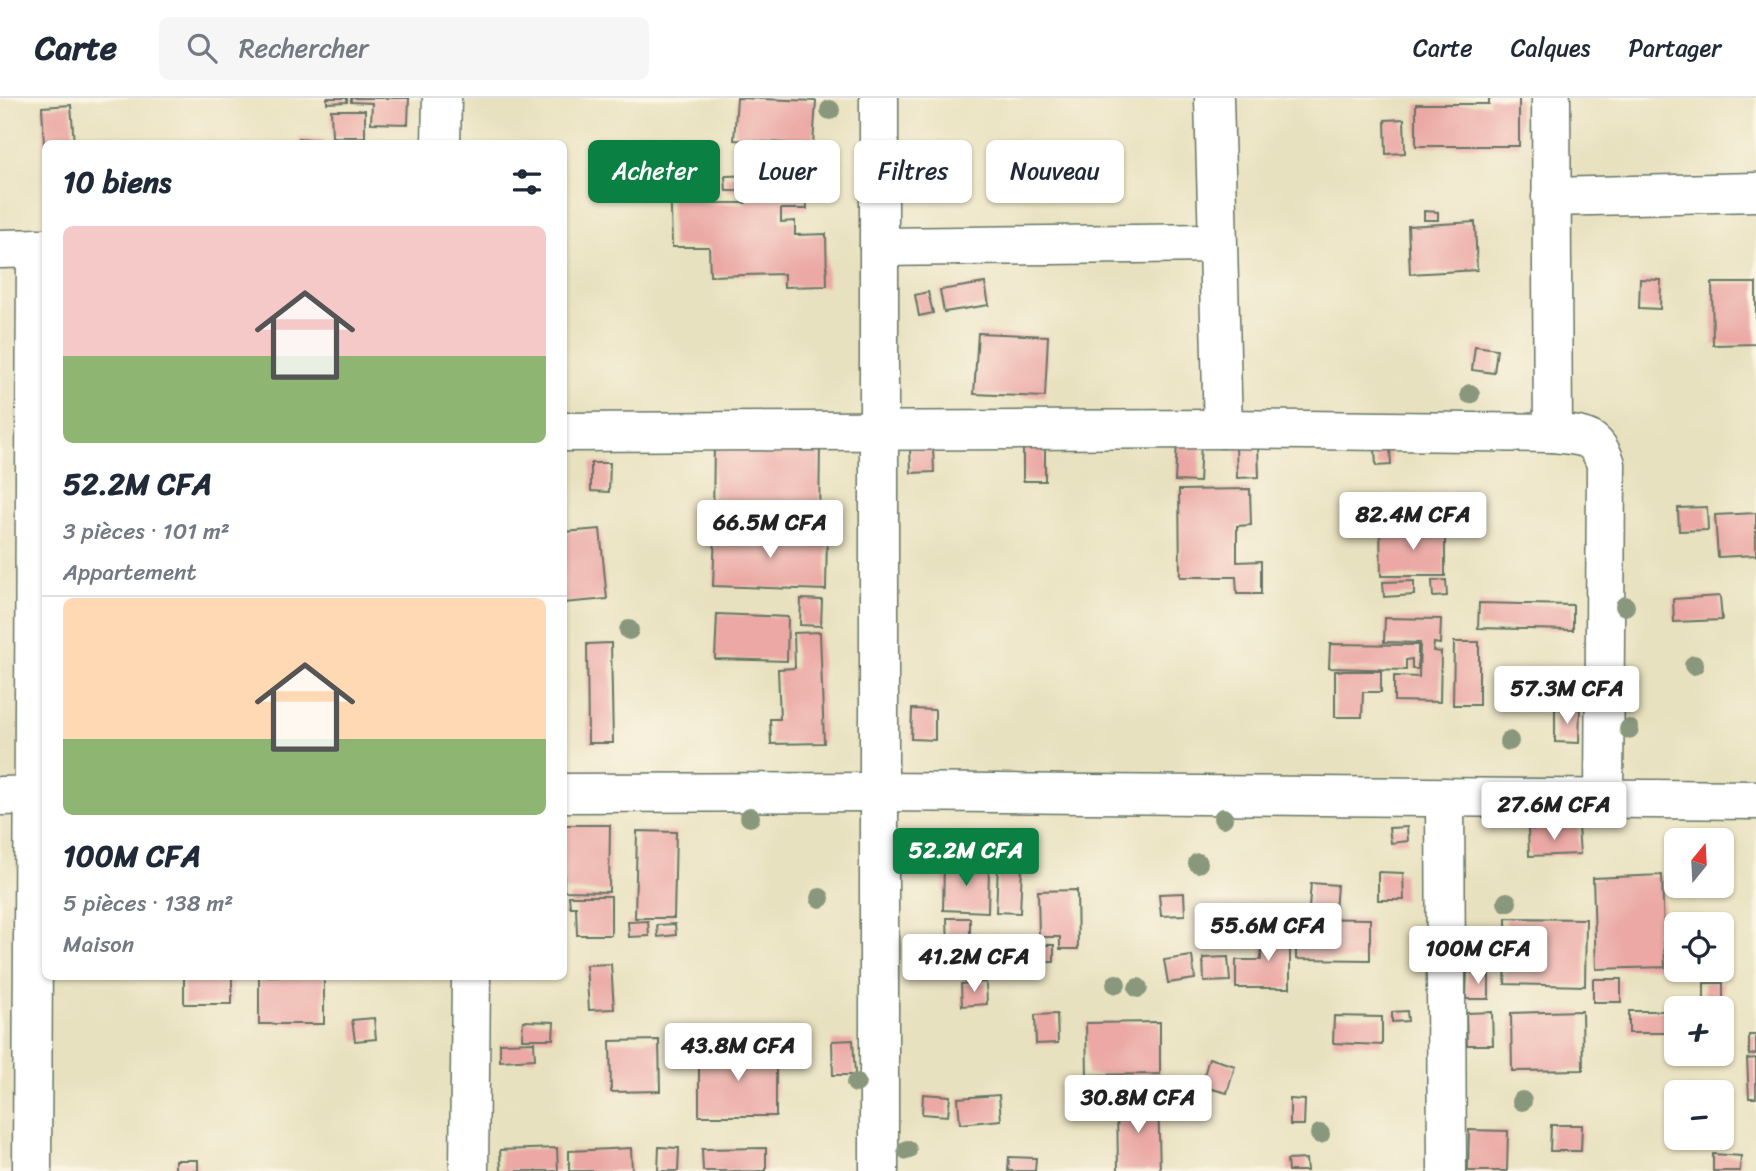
<!DOCTYPE html>
<html lang="fr">
<meta charset="utf-8">
<style>
:root{--surface:#fff;--page:#f6f6f7;--text:#1f2937;--muted:#747a83;--line:#e0e1e3;--accent:#0b8043}
body{margin:0;font-family:Sriracha,sans-serif;background:var(--page);color:var(--text);height:100vh;display:flex;flex-direction:column;font-size:26px;white-space:nowrap}
*{box-sizing:border-box;margin:0}
p{font-size:23px;color:var(--muted)}
.icon{flex:none;width:38px;height:38px;fill:none;stroke:currentColor;stroke-width:2;stroke-linecap:round;stroke-linejoin:round}
.map{position:relative;flex:1;overflow:hidden}
.drawer{position:absolute;left:42px;top:42px;width:525px;height:840px;display:flex;flex-direction:column;background:var(--surface);border-radius:10px;box-shadow:0 2px 5px #0004}
.drawer>*{flex:none}
.top-card{position:absolute;left:588px;top:42px;width:665px;height:63px;display:flex;gap:14px}
.needle{width:46px;rotate:18deg}
.tools{position:absolute;left:1664px;top:730px;display:grid;gap:14px}
.tools a{display:grid;place-items:center;width:70px;height:70px;border-radius:10px;background:var(--surface);box-shadow:0 2px 5px #0004;font-size:35px}
.price{position:absolute;translate:-50% -60px;padding:0 16px;border-radius:7px;background:#fff;color:#222;font-size:23px;line-height:46px;filter:drop-shadow(0 2px 4px #0008)}
.price::after{content:'';position:absolute;left:50%;top:42px;width:21px;height:16px;margin-left:-10px;background:inherit;clip-path:polygon(0 0,100% 0,50% 100%)}
.price.current{background:var(--accent);color:#fff}
ul{padding:0;list-style:none}
li{display:grid;align-content:center;gap:14px;height:371px;padding:0 21px}
li+li{border-top:2px solid var(--line)}
li span{display:grid;place-items:center;height:217px;border-radius:10px;color:#555}
li>.icon{margin-inline-start:auto}
span .icon{width:126px;height:126px;fill:#fffc;stroke-width:1}
li b{font-size:30px}
h2{display:flex;justify-content:space-between;align-items:center;height:84px;padding:0 21px;font-size:30px}
.tag{padding:0 24px;border-radius:10px;background:var(--surface);box-shadow:0 2px 5px #0004;font-size:24px;line-height:63px}
.tag.current{background:var(--accent);color:#fff}
header{display:flex;align-items:center;gap:42px;box-sizing:border-box;height:98px;padding:0 35px;background:var(--surface);border-bottom:2px solid var(--line)}
header strong{font-size:33px}
nav{display:flex;gap:38px;margin-inline-start:auto;font-size:24px}
.search{width:490px;height:63px;background:var(--page);display:flex;align-items:center;gap:18px;box-sizing:border-box;padding:0 24px;border-radius:10px;color:var(--muted);font-size:26px}
.map>svg:first-child{display:block}
</style>
<header>
<strong>Carte</strong>
<div class="search"><svg class="icon" aria-label="search" viewBox="0 0 24 24"><circle cx="10" cy="10" r="6"/><path d="M15 15l6 6"/></svg>Rechercher</div>
<nav><a>Carte</a><a>Calques</a><a>Partager</a></nav>
</header>
<div class="map">
<svg width="1756" height="1073" viewBox="0 0 1756 1073">
<rect width="100%" height="100%" fill="#fcf5e5"/>
<filter id="ink" filterUnits="userSpaceOnUse"><feTurbulence type="fractalNoise" baseFrequency=".0143" numOctaves="2"/><feDisplacementMap in="SourceGraphic" scale="14" xChannelSelector="R" yChannelSelector="G"/><feConvolveMatrix kernelMatrix="1 2 1 2 8 2 1 2 1" color-interpolation-filters="sRGB"/></filter>
<filter id="wash" filterUnits="userSpaceOnUse"><feTurbulence type="fractalNoise" baseFrequency=".00686" numOctaves="4" result="noise"/><feDisplacementMap in="SourceGraphic" scale="28" xChannelSelector="R" yChannelSelector="G"/><feGaussianBlur stdDeviation="1.57" result="paint"/><feColorMatrix in="noise" values="0 0 0 0 0 0 0 0 0 0 0 0 0 0 0 0 0 1.4 0 .05"/><feComposite in="paint" operator="in"/></filter>
<g filter="url(#wash)">
<rect width="100%" height="100%" fill="#e8e1bf"/>
<g id="blocks">
<g fill="#eba8a4">
<polygon points="327,0 347,0 347,4 327,5"/>
<polygon points="351,0 409,0 408,26 371,25 372,5 351,4"/>
<polygon points="737,0 816,3 813,47 734,42"/>
<polygon points="1489,0 1519,0 1519,48 1416,48 1416,6 1489,6"/>
<polygon points="71,7 74,46 44,46 42,9"/>
<polygon points="331,12 365,12 365,39 332,39"/>
<polygon points="1404,21 1405,55 1386,56 1385,22"/>
<polygon points="299,40 324,42 324,46 299,46"/>
<polygon points="705,74 706,105 746,105 745,93 726,93 725,78 806,76 807,111 781,111 781,124 795,123 795,137 826,136 827,188 784,189 784,176 710,178 709,149 672,149 670,75"/>
<polygon points="1424,113 1438,114 1438,122 1424,122"/>
<polygon points="1475,124 1477,172 1410,176 1408,128"/>
<polygon points="1640,181 1661,182 1660,211 1639,210"/>
<polygon points="985,185 989,207 944,214 940,192"/>
<polygon points="1712,185 1756,185 1756,246 1713,247"/>
<polygon points="928,194 933,215 919,218 915,197"/>
<polygon points="978,235 1048,238 1045,299 974,296"/>
<polygon points="1475,248 1497,251 1494,275 1472,272"/>
<polygon points="714,342 820,344 819,425 713,422"/>
<polygon points="1177,343 1201,344 1199,384 1175,383"/>
<polygon points="1258,347 1259,379 1237,380 1236,348"/>
<polygon points="933,349 934,374 911,375 910,350"/>
<polygon points="1390,349 1391,367 1376,368 1375,351"/>
<polygon points="1023,350 1045,351 1045,383 1023,383"/>
<polygon points="591,365 610,365 609,394 591,393"/>
<polygon points="1250,391 1251,427 1237,428 1237,464 1261,463 1261,496 1237,496 1236,479 1180,479 1179,392"/>
<polygon points="1707,409 1708,432 1679,433 1678,410"/>
<polygon points="1756,415 1756,457 1718,459 1715,417"/>
<polygon points="1380,430 1445,430 1445,478 1381,478"/>
<polygon points="600,431 607,501 564,505 564,434"/>
<polygon points="715,433 827,436 826,492 713,488"/>
<polygon points="1446,482 1447,498 1433,499 1432,483"/>
<polygon points="1414,483 1414,497 1384,499 1383,484"/>
<polygon points="1720,498 1722,522 1674,524 1673,501"/>
<polygon points="801,501 822,502 821,528 800,527"/>
<polygon points="1479,505 1573,507 1573,532 1478,530"/>
<polygon points="717,516 788,519 787,563 715,561"/>
<polygon points="1385,520 1441,521 1440,546 1434,545 1433,553 1441,554 1440,604 1394,603 1394,578 1419,579 1420,545 1384,544"/>
<polygon points="820,534 824,645 771,646 770,621 780,621 778,571 795,570 794,535"/>
<polygon points="1454,544 1479,544 1479,607 1453,607"/>
<polygon points="611,545 613,645 588,645 587,546"/>
<polygon points="1330,546 1418,547 1418,571 1412,571 1412,561 1406,562 1406,572 1329,570"/>
<polygon points="1578,571 1578,609 1554,609 1553,572"/>
<polygon points="1335,573 1381,573 1381,594 1363,594 1362,619 1335,619"/>
<polygon points="912,611 935,612 935,642 911,641"/>
<polygon points="1555,611 1580,611 1579,645 1555,644"/>
<polygon points="564,727 610,727 609,794 564,793"/>
<polygon points="1407,729 1408,743 1391,745 1389,730"/>
<polygon points="1578,729 1580,756 1529,758 1528,731"/>
<polygon points="637,733 676,734 674,820 635,820"/>
<polygon points="944,767 989,769 988,814 943,812"/>
<polygon points="998,767 1022,768 1020,815 996,814"/>
<polygon points="1378,774 1403,775 1404,802 1378,802"/>
<polygon points="1662,777 1665,869 1596,871 1593,780"/>
<polygon points="1311,785 1337,787 1335,813 1309,810"/>
<polygon points="1077,792 1078,851 1060,851 1060,839 1039,839 1038,793"/>
<polygon points="1184,795 1185,817 1161,818 1159,796"/>
<polygon points="569,798 611,798 611,837 577,837 576,809 570,809"/>
<polygon points="947,820 970,820 970,850 948,850"/>
<polygon points="1296,820 1370,821 1370,862 1296,861"/>
<polygon points="1506,820 1586,821 1585,888 1505,886 1506,863 1512,862 1512,849 1506,849"/>
<polygon points="648,823 649,838 629,839 628,824"/>
<polygon points="675,826 676,837 658,839 657,827"/>
<polygon points="1261,831 1290,831 1290,890 1236,890 1236,862 1261,862"/>
<rect x="1036" y="847" width="18" height="17"/>
<polygon points="1192,858 1195,881 1168,885 1164,862"/>
<polygon points="1228,859 1230,883 1204,884 1203,860"/>
<polygon points="611,866 614,911 589,912 586,867"/>
<polygon points="1467,874 1489,875 1489,901 1466,901"/>
<rect x="184" y="878" width="48" height="28"/>
<rect x="259" y="878" width="65" height="48"/>
<rect x="1593" y="881" width="28" height="23"/>
<polygon points="986,884 987,906 962,908 961,886"/>
<rect x="1704" y="885" width="19" height="20"/>
<polygon points="1407,913 1408,923 1392,924 1392,914"/>
<polygon points="1582,913 1583,972 1512,973 1511,915"/>
<rect x="1629" y="913" width="47" height="22"/>
<polygon points="1492,914 1493,947 1467,947 1466,915"/>
<polygon points="1057,916 1058,945 1036,946 1035,917"/>
<polygon points="1334,918 1382,919 1382,947 1333,945"/>
<polygon points="374,920 376,941 355,943 352,922"/>
<polygon points="523,923 554,924 553,941 522,941"/>
<polygon points="1160,924 1160,976 1087,977 1086,925"/>
<polygon points="1749,937 1756,937 1756,956 1749,957"/>
<polygon points="659,942 660,993 611,994 610,943"/>
<polygon points="853,942 855,977 833,977 832,943"/>
<polygon points="534,944 535,961 500,963 500,945"/>
<rect x="699" y="952" width="77" height="66"/>
<polygon points="1704,956 1723,956 1724,961 1704,962"/>
<polygon points="1209,960 1235,968 1227,995 1201,988"/>
<polygon points="1756,960 1756,1000 1749,1000 1747,961"/>
<rect x="1722" y="992" width="8" height="32"/>
<polygon points="923,996 950,998 948,1018 922,1016"/>
<polygon points="999,997 1001,1022 960,1026 958,1000"/>
<polygon points="1158,1001 1160,1073 1118,1073 1117,1002"/>
<polygon points="1290,1001 1305,1002 1304,1027 1290,1027"/>
<polygon points="1551,1027 1582,1027 1581,1053 1550,1053"/>
<polygon points="1469,1032 1508,1033 1507,1073 1468,1073"/>
<polygon points="659,1049 679,1050 678,1073 658,1073"/>
<polygon points="557,1050 558,1073 501,1073 500,1052"/>
<polygon points="631,1050 632,1073 569,1073 569,1053"/>
<polygon points="766,1050 766,1073 703,1073 702,1051"/>
<polygon points="1713,1056 1741,1058 1740,1073 1713,1073"/>
<polygon points="1009,1059 1036,1060 1035,1073 1008,1073"/>
<polygon points="1306,1061 1307,1073 1288,1073 1287,1062"/>
<rect x="175" y="1062" width="23" height="11"/>
</g>
</g>
</g>
<g filter="url(#ink)">
<use href="#blocks" fill-opacity="0" stroke="#657665" stroke-width="2"/>
<g fill="none" stroke-linecap="round" stroke-linejoin="round">
<g stroke="#657665" stroke-width="41">
<g id="street">
<polyline points="1214,0 1223,331"/>
<polyline points="1551,0 1553,335"/>
<polyline points="441,46 442,0"/>
<polyline points="1551,99 1756,94"/>
<polyline points="879,149 1217,145"/>
<polyline points="0,151 46,150"/>
<path d="M564,334L1223,331L1553,335C1582,339 1595,335 1606,366L1604,702"/>
<polyline points="564,695 879,694 1756,702"/>
<polyline points="0,698 46,697"/>
<polyline points="1445,699 1447,1073"/>
<polyline points="32,1073 36,150"/>
<polyline points="469,1073 471,878"/>
<polyline points="879,1073 879,0"/>
</g>
</g>
<use href="#street" stroke="#fff" stroke-width="38"/>
</g>
<g fill="#89987b">
<circle cx="830" cy="12" r="10"/>
<circle cx="1470" cy="296" r="10"/>
<circle cx="1625" cy="508" r="10"/>
<circle cx="629" cy="532" r="10"/>
<circle cx="1694" cy="567" r="10"/>
<circle cx="1630" cy="587" r="10"/>
<circle cx="1629" cy="631" r="10"/>
<circle cx="1509" cy="643" r="10"/>
<circle cx="750" cy="719" r="10"/>
<circle cx="1223" cy="720" r="10"/>
<circle cx="1198" cy="765" r="10"/>
<circle cx="820" cy="800" r="10"/>
<circle cx="1507" cy="804" r="10"/>
<circle cx="1116" cy="886" r="10"/>
<circle cx="1138" cy="890" r="10"/>
<circle cx="856" cy="985" r="10"/>
<circle cx="1522" cy="1003" r="10"/>
<circle cx="1320" cy="1036" r="10"/>
<circle cx="907" cy="1052" r="10"/>
</g>
</g>
</svg>
<div class="tools">
<a><svg class="needle" viewBox="-14 -14 28 28"><path d="M0-13l5 13h-10z" fill="#e53935"/><path d="M0 13l5-13h-10z" fill="#747a83"/></svg></a>
<a><svg class="icon" aria-label="locate" viewBox="0 0 24 24"><circle cx="12" cy="12" r="6"/><path d="M12 2v4M12 18v4M2 12h4M18 12h4"/></svg></a>
<a>+</a>
<a>−</a>
</div>
<b class="price" style="left:1413px;top:454px">82.4M CFA</b>
<b class="price" style="left:770px;top:462px">66.5M CFA</b>
<b class="price" style="left:1567px;top:628px">57.3M CFA</b>
<b class="price" style="left:1554px;top:744px">27.6M CFA</b>
<b class="price current" style="left:966px;top:790px">52.2M CFA</b>
<b class="price" style="left:1268px;top:865px">55.6M CFA</b>
<b class="price" style="left:1478px;top:888px">100M CFA</b>
<b class="price" style="left:974px;top:896px">41.2M CFA</b>
<b class="price" style="left:738px;top:985px">43.8M CFA</b>
<b class="price" style="left:1138px;top:1037px">30.8M CFA</b>
<div class="top-card">
<a class="tag current">Acheter</a>
<a class="tag">Louer</a>
<a class="tag">Filtres</a>
<a class="tag">Nouveau</a>
</div>
<section class="drawer">
<h2>10 biens<svg class="icon" aria-label="filters" viewBox="0 0 24 24"><path d="M4 7h16M4 17h16"/><circle cx="9" cy="7" r="2"/><circle cx="15" cy="17" r="2"/></svg></h2>
<ul>
<li><span style="background:linear-gradient(#f6c9c9 60%,#8fb573 0)"><svg class="icon" aria-label="home" viewBox="0 0 24 24"><path d="M3 11l9-7 9 7M6 9v11h12V9"/></svg></span><div><b>52.2M CFA</b><p>3 pièces · 101 m²</p><p>Appartement</p></div></li>
<li><span style="background:linear-gradient(#ffd9b3 65%,#8fb573 0)"><svg class="icon" aria-label="home" viewBox="0 0 24 24"><path d="M3 11l9-7 9 7M6 9v11h12V9"/></svg></span><div><b>100M CFA</b><p>5 pièces · 138 m²</p><p>Maison</p></div></li>
</ul>
</section>
</div>
